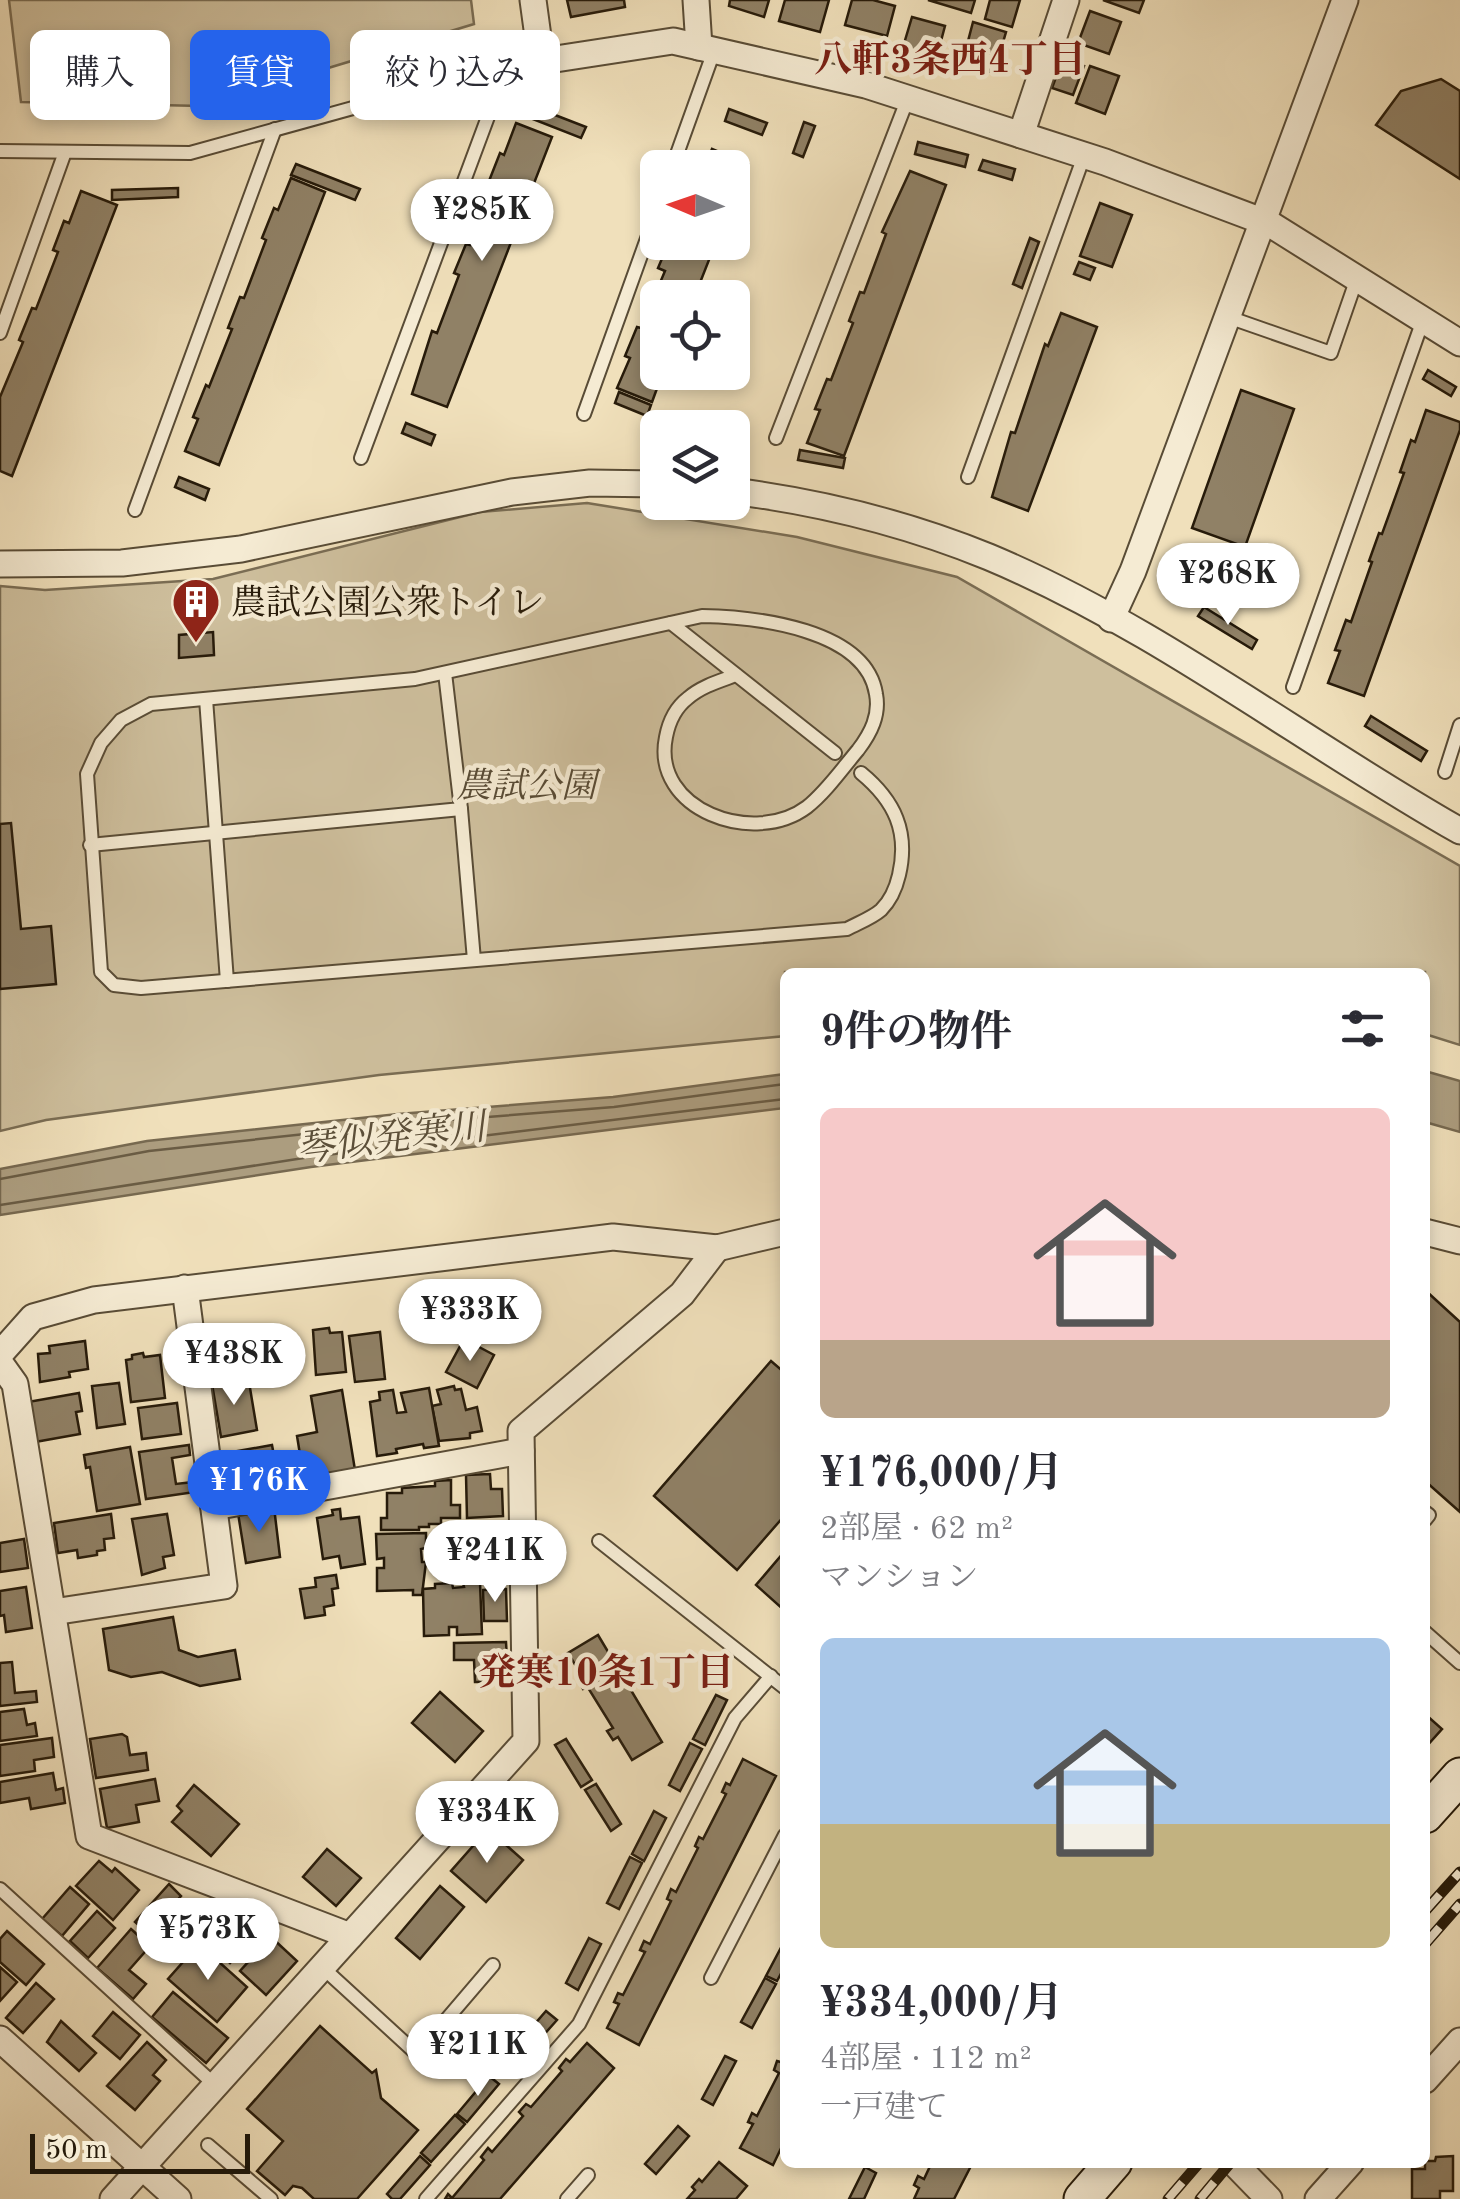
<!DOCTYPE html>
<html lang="ja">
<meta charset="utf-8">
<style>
:root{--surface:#fff;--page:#f2f2f3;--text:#2b2b33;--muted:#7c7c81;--accent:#2563eb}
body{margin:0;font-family:"Old Standard TT","Noto Serif JP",serif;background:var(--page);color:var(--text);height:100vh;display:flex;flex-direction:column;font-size:38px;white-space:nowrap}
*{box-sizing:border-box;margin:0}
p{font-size:32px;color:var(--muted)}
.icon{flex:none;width:55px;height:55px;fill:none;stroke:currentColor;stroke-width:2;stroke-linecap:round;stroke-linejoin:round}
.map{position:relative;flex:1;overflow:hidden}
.side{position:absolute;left:780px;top:968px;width:650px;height:1200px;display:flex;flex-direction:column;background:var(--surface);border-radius:15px;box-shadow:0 5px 15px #0003}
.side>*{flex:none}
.banner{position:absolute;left:30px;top:30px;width:600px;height:90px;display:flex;gap:20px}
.needle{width:65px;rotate:272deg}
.fabs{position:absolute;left:640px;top:150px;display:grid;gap:20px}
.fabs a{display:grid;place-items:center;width:110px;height:110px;border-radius:15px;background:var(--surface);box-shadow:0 5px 15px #0003;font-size:50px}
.scale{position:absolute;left:30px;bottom:25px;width:220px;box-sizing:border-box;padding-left:10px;border:5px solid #271b0a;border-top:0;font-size:28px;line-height:35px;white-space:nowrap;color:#271b0a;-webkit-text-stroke:8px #f5ebd3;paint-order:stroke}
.price{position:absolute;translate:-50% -85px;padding:0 22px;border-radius:35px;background:#fff;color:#222;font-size:32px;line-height:65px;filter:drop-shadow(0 2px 5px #0008)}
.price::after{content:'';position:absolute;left:50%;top:60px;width:30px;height:22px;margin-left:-15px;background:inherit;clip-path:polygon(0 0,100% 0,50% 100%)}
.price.on{background:var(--accent);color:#fff}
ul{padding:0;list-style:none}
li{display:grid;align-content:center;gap:20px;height:530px;padding:0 40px}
li span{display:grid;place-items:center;height:310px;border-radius:15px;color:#555}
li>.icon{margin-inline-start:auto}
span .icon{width:180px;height:180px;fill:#fffc;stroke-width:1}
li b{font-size:42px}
h2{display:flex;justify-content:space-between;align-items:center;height:120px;padding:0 40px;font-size:42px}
.tag{padding:0 35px;border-radius:15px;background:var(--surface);box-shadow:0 5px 15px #0003;font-size:35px;line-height:90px}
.tag.on{background:var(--accent);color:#fff}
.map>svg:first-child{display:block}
</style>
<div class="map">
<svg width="1460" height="2199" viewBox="0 0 1460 2199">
<rect width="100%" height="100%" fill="#f0e0bb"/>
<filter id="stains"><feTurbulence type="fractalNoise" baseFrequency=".002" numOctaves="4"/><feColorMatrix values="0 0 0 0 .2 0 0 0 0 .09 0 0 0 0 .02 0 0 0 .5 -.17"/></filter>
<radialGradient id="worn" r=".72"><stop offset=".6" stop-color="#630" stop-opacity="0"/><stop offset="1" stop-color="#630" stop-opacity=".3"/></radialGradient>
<g fill="#cebf9d" stroke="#7a6d54" stroke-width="2.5">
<polygon points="9,0 471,0 474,24 202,106 21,102"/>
<polygon points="587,503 797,537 957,577 1460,866 1460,1045 1425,1034 1425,972 785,972 785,1036 379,1075 46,1120 0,1131 0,586 45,590 213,579 480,512"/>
</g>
<g fill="#ac9d7f" stroke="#776950" stroke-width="2.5">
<polygon points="1425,1071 1460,1081 1460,1132 1425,1122"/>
<polygon points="785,1074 785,1108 311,1167 0,1215 0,1169 147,1141 398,1114 613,1097"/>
</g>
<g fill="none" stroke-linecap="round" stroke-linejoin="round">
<g stroke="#6a5c44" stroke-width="2.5">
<polyline points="0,1179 149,1151 398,1124 614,1107 785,1084"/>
<polyline points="0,1205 310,1157 785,1099"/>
</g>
</g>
<g fill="#908166" stroke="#271b0a" stroke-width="2.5">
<polygon points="567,0 624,0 625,7 571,17"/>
<polygon points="730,0 769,0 764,17 729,6"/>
<polygon points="785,0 829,0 820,32 779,21"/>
<polygon points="852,0 873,0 895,6 887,36 845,25"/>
<polygon points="928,0 975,0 971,13"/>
<polygon points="990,0 1020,0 1012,27 985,19"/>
<polygon points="1103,0 1144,0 1139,13"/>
<polygon points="1090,11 1121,22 1109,54 1078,43"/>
<polygon points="912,17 945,26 937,56 903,47"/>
<polygon points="973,22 1006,32 994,73 962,64"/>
<polygon points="1063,58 1084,66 1073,95 1052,88"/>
<polygon points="1090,66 1119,76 1105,114 1076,103"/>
<polygon points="1441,79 1460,91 1460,179 1376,125 1401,91"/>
<polygon points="524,103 586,127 581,138 520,114"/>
<polygon points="729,109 767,123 762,135 725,121"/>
<polygon points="804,122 815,126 803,157 793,153"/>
<polygon points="516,123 552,137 447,407 412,394 432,331 437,333 459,275 454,273 466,244 470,245 494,183 489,181 500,153 504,155"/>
<polygon points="918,142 968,155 965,167 915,154"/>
<polygon points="712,149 748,164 732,202 732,168 699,168 705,152 710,154"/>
<polygon points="983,160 1015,169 1012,180 979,170"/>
<polygon points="296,164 360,189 355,200 291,175"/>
<polygon points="910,171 946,185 844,456 807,443 820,410 815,409 827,379 831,380 853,323 849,321 860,292 864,293 886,234 882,232"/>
<polygon points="291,178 325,192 219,465 185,451 198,419 193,417 206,385 209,387 232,329 228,328 240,297 244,298 266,240 262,238 274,208 278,210"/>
<polygon points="178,188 178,197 112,200 112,190"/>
<polygon points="81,191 117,205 12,476 0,471 0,397 23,342 19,340 32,308 36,309 58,252 53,250 64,221 69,223"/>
<polygon points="1100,203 1132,215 1112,267 1080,256"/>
<polygon points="1030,238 1039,242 1022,288 1013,284"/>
<polygon points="669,242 716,242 694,298 658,298 658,372 663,372 652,402 617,388 630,358 625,356 637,327 641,328 665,271 658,268"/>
<polygon points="1079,262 1095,268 1090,280 1074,274"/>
<polygon points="1061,313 1097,327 1028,511 992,497 1011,432 1015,433 1045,344 1048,346"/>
<polygon points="1428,370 1456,387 1451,396 1423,379"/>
<polygon points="1241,390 1294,409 1245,547 1192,528"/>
<polygon points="619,392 651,405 647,416 615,403"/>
<polygon points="1426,410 1460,422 1460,430 1364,696 1328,683 1340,651 1335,650 1346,620 1351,622 1372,562 1369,561 1379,533 1382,534 1404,473 1400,472 1411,440 1415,442"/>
<polygon points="406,423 435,435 431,445 402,433"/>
<polygon points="800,450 845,458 843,468 798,460"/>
<polygon points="179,477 209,489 205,500 175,487"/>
<polygon points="1204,607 1257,640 1252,649 1198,616"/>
<polygon points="213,632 214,655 179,658 179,635"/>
<polygon points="1371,716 1427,751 1421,761 1365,726"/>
<polygon points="11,823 21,929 51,926 56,984 0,989 0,824"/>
<polygon points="1425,1290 1460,1322 1460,1512 1425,1481"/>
<polygon points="490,1297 512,1305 500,1338 479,1330"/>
<polygon points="329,1328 330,1333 342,1332 346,1372 316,1375 313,1330"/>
<polygon points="380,1332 385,1379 355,1382 349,1336"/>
<polygon points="464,1339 494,1355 477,1388 446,1372"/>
<polygon points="85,1341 88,1369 69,1372 70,1377 40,1382 38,1354 50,1353 49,1346"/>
<polygon points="226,1346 228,1364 208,1366 206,1349"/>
<polygon points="143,1353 144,1357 160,1355 165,1398 131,1402 126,1360 132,1359 132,1355"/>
<polygon points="771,1361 785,1373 785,1515 737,1570 654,1496"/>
<polygon points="233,1380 234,1385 249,1382 257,1430 221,1437 212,1384"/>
<polygon points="119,1383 125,1424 97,1428 92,1386"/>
<polygon points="454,1386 455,1390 461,1389 466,1410 477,1407 482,1431 470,1433 470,1438 439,1441 432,1406 441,1404 437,1390"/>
<polygon points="429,1388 439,1446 424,1448 423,1444 396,1449 397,1453 377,1456 370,1402 380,1400 379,1392 393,1390 397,1413 406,1412 401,1393"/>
<polygon points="342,1390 355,1470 304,1479 297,1436 317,1432 311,1396"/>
<polygon points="79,1393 82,1411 76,1412 80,1434 35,1442 28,1402"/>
<polygon points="177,1403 181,1434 142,1439 138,1408"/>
<polygon points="189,1445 190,1455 172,1458 176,1484 194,1482 195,1492 146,1499 139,1452"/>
<polygon points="272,1445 279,1483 233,1490 229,1467 234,1466 232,1452"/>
<polygon points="130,1447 140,1504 97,1511 90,1467 86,1468 84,1455"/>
<polygon points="490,1474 491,1489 502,1489 503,1516 467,1518 466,1475"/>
<polygon points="451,1480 451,1505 460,1505 460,1518 441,1518 441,1524 429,1524 429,1527 419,1527 419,1530 381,1530 381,1518 387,1518 387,1493 402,1493 402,1488 435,1486 435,1481"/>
<polygon points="274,1507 280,1557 246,1563 238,1513"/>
<polygon points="340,1509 341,1519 359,1517 365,1564 341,1568 339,1556 323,1559 317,1518 333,1515 332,1510"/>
<polygon points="111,1514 114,1538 104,1539 105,1550 97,1551 97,1555 78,1558 77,1550 58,1553 54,1523"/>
<polygon points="167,1514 174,1555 163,1557 165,1568 142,1575 132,1519"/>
<polygon points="426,1533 426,1548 421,1549 422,1562 426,1562 422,1595 413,1595 413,1590 377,1591 377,1568 384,1568 384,1558 377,1559 376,1534"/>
<polygon points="490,1533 490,1560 451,1560 450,1534"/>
<polygon points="24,1539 28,1568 0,1572 0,1543"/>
<polygon points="785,1551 785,1611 756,1585"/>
<polygon points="336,1575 338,1588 332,1589 334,1605 324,1607 325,1615 305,1618 300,1589 316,1587 315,1578"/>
<polygon points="480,1582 482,1634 457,1635 457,1627 449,1627 449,1635 424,1636 423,1589 435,1588 435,1584 452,1583 453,1588 464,1587 463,1583"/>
<polygon points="26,1587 32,1628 6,1632 4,1615 0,1616 0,1591"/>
<polygon points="506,1589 507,1621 484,1621 483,1590"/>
<polygon points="173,1617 179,1650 198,1657 235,1650 240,1679 200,1686 162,1672 131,1677 109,1670 103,1629"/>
<polygon points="598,1635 662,1742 632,1760 618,1737 613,1740 607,1731 613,1728 587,1686 583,1689 577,1679 582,1676 568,1653"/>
<polygon points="506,1642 507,1660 496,1661 498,1682 475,1682 474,1660 454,1660 454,1643"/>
<polygon points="12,1662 15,1693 36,1691 37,1702 0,1706 0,1663"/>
<polygon points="440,1692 483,1731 455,1762 412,1723"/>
<polygon points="716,1695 727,1700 705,1745 693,1739"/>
<polygon points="24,1709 27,1725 35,1723 37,1736 0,1741 0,1712"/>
<polygon points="1425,1714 1442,1729 1425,1748"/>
<polygon points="122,1734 127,1737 130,1755 146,1753 148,1770 96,1778 90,1739"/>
<polygon points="52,1738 54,1757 34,1760 35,1771 0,1776 0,1745"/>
<polygon points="566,1739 592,1780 581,1787 555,1745"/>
<polygon points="690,1743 702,1749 680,1791 669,1785"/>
<polygon points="743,1759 776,1776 639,2045 607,2028 619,2004 614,2002 618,1993 623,1995 645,1952 640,1950 644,1941 650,1944 671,1901 667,1899 671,1889 676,1892 698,1848 695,1846 699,1837 703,1839 726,1794 722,1792 726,1783 730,1785"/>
<polygon points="53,1773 56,1790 63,1788 65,1803 31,1809 29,1798 0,1803 0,1782"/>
<polygon points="155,1779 159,1801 136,1805 139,1822 107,1828 100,1789"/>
<polygon points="596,1784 621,1824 611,1831 585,1790"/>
<polygon points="194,1785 239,1824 211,1856 172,1822 182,1811 177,1806"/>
<polygon points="654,1811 666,1818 644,1861 632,1854"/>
<polygon points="488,1829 523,1860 486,1902 451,1871"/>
<polygon points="327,1849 361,1878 336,1906 303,1877"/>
<polygon points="630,1857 642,1863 619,1909 607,1903"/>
<polygon points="99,1861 112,1872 115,1868 139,1890 113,1920 76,1886"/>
<polygon points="169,1884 181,1896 174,1904 193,1921 167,1950 135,1922"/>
<polygon points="440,1886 464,1907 420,1959 396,1938"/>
<polygon points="70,1887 89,1904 62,1936 42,1919"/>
<polygon points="225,1907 256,1936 230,1963 199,1935"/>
<polygon points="97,1911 115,1928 88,1958 70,1941"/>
<polygon points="131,1929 150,1946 129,1970 146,1984 133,1999 97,1968"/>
<polygon points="7,1931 44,1964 26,1985 0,1962 0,1939"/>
<polygon points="271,1937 297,1961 266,1995 240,1971"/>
<polygon points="589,1938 601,1944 578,1990 566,1983"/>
<polygon points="785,1940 785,1966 777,1981 766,1976"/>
<polygon points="199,1944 247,1987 217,2022 168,1979"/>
<polygon points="0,1967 17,1982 0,2001"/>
<polygon points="765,1978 776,1984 752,2028 741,2022"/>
<polygon points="36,1983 54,1999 23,2033 6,2018"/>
<polygon points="173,1992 228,2038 206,2063 152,2017"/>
<polygon points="546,2011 557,2020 524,2057 514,2048"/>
<polygon points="113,2012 140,2035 120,2059 93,2036"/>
<polygon points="61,2021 96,2053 79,2071 47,2042"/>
<polygon points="320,2026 372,2073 376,2070 381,2098 418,2130 357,2199 314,2199 302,2188 293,2186 285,2195 257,2171 283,2141 247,2109"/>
<polygon points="147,2042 166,2060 153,2075 160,2081 135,2110 107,2086"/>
<polygon points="587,2043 614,2068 500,2199 445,2199 448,2194 452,2198 484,2160 481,2157 488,2148 492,2152 523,2116 519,2112 526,2104 531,2107 562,2071 559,2068 566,2059 570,2062"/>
<polygon points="725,2056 736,2061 713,2105 702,2099"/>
<polygon points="777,2061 784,2063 785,2061 785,2140 773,2165 740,2148 753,2124 748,2122 752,2113 757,2116 779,2073 774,2070"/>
<polygon points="489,2076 499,2084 467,2122 457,2114"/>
<polygon points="455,2115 465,2124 431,2162 421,2153"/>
<polygon points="678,2126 689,2136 656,2174 645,2164"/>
<polygon points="420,2156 430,2165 400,2199 392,2199 387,2194"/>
<polygon points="1453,2156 1453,2191 1440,2191 1440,2199 1412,2199 1412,2169 1425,2169 1425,2161 1435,2161 1436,2157"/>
<polygon points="719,2162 747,2186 736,2199 687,2199 695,2190 692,2187 699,2179 702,2182"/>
<polygon points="932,2162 973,2162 954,2199 914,2199 919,2188 914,2185 918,2176 924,2179"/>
<polygon points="865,2167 876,2173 864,2199 849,2199"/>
</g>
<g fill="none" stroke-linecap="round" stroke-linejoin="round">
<g stroke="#594c36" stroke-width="16">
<g id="lane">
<polyline points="0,151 190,153 458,79 549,60"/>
<polyline points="672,168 714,51"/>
<polyline points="1228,317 1331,353 1357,278"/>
<polyline points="0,333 65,152"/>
<polyline points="584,414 658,208"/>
<polyline points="776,438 908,98"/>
<polyline points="361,458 505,71"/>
<polyline points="968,477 1084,156"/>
<polyline points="135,510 275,129"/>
<polyline points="671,623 835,753"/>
<path d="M736,675C720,681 702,686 688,698C675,708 669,721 666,737C651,810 754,847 807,807C826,792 842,769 858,750C871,733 880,715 876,694C866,629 756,617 702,616L415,679L151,704L121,720L101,743L87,774L101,972L114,985L141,988L847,929C858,923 872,918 881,910C891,900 896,888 899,875C909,832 895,801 861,773"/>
<polyline points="1293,687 1423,320"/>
<polyline points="206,699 227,981"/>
<polyline points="1445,772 1460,725"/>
<polyline points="461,809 474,960"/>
<polyline points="90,845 461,809 445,673"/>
<polyline points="1425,1512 1429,1515 1425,1520"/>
<polyline points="599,1541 785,1688"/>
<polyline points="1425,1632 1460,1663"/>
<polyline points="0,1889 215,2085"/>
<polyline points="322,1967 417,2054 493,1965"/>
<polyline points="711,1978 785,1835"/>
<polyline points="208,2145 271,2199"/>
<polyline points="426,2199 579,2024 735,1718 771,1676"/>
<polyline points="567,2199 588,2175"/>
</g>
</g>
<g stroke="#594c36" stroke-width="29">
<g id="street">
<polyline points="533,0 539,44 549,60 673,41 866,85 1105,162 1270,224 1460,343"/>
<polyline points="696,0 699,47"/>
<polyline points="1021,135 1066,0"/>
<path d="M732,491C819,502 908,524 989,557C1156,627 1303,742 1460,831"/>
<polyline points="0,564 122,563 241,549 512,492 590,483 658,484"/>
<polyline points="1111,619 1133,571 1345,0"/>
<polyline points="1425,1232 1460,1241"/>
<polyline points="0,1354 33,1317 94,1300 613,1237 717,1248 785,1232"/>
<polyline points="0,1363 15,1384 89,1836 350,1936"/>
<polyline points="214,1507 521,1451"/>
<polyline points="53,1612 224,1586 185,1288"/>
<polyline points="0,2039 178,2199"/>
<polyline points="1425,2080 1460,2041"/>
<polyline points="1233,2162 1269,2199"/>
<polyline points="113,2199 526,1741 521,1431 682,1294 717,1248"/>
<polyline points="1318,2199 1351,2162"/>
</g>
</g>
<g stroke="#271b0a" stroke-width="39">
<g id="secondary">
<polyline points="1425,1815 1460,1776"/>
<polyline points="1082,2199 1114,2162"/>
</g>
</g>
<use href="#lane" stroke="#f5ebd3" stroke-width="12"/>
<use href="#street" stroke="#f5ebd3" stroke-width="25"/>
<use href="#secondary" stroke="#f5ebd3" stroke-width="35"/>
<g stroke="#271b0a" stroke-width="11">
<g id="rail">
<polyline points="1425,1911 1460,1872"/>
<polyline points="1425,1944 1460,1904"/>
<polyline points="1168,2199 1200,2162"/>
<polyline points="1200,2199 1231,2162"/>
</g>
</g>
<use href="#rail" stroke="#f5ebd3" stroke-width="8" stroke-dasharray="22" stroke-linecap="butt"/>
</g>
<defs>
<g id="building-pin" transform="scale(2.5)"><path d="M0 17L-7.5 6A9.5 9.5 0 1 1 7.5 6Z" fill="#8f2418" stroke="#f5ebd3"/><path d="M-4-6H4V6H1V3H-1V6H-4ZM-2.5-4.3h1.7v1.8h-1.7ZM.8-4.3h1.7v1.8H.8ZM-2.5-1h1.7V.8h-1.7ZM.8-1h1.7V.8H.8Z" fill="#fff"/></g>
</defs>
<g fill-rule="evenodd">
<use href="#building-pin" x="196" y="602"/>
</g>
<g text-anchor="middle" stroke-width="9" stroke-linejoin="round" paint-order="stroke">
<g font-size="35" fill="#271b0a" stroke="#f5ebd3" text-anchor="start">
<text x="231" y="614">農試公園公衆トイレ</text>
</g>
<g font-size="35" font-style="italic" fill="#594c36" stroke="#f5ebd3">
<text x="526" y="797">農試公園</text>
</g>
<g font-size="38" font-weight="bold" fill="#7a1f14" stroke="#f5ebd3">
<text x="950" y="72">八軒3条西4丁目</text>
<text x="606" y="1685">発寒10条1丁目</text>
</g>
<g font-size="38" font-style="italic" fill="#5c4f39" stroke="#f5ebd3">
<text transform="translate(391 1137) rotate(-7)" y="13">琴似発寒川</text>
</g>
</g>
<rect width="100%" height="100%" filter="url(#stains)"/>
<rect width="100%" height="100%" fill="url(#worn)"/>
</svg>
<div class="fabs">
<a><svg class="needle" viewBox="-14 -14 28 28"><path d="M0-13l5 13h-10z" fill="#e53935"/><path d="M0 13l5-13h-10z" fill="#7c7c81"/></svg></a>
<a><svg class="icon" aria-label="locate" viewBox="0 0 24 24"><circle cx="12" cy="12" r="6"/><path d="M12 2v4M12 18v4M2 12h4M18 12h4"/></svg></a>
<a><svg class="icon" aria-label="layers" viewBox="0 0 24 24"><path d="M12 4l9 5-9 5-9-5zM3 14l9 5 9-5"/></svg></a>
</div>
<div class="scale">50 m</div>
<b class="price" style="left:482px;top:264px">¥285K</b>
<b class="price" style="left:1228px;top:628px">¥268K</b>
<b class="price" style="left:470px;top:1364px">¥333K</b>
<b class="price" style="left:234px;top:1408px">¥438K</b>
<b class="price on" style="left:259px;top:1535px">¥176K</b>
<b class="price" style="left:495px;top:1605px">¥241K</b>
<b class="price" style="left:487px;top:1866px">¥334K</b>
<b class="price" style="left:208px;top:1983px">¥573K</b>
<b class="price" style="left:478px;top:2099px">¥211K</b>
<div class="banner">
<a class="tag">購入</a>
<a class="tag on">賃貸</a>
<a class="tag">絞り込み</a>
</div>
<section class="side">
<h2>9件の物件<svg class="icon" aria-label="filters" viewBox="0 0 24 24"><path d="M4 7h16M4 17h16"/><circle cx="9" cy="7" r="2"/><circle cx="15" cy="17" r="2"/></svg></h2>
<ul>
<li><span style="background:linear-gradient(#f6c9c9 75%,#b9a48a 0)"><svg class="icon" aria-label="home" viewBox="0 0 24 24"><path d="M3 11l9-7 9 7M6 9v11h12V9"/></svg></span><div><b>¥176,000/月</b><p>2部屋 · 62 m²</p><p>マンション</p></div></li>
<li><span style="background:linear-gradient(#a9c7e8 60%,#c2b280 0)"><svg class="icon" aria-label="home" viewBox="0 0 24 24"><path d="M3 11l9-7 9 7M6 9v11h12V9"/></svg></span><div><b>¥334,000/月</b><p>4部屋 · 112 m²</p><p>一戸建て</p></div></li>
</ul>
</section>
</div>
